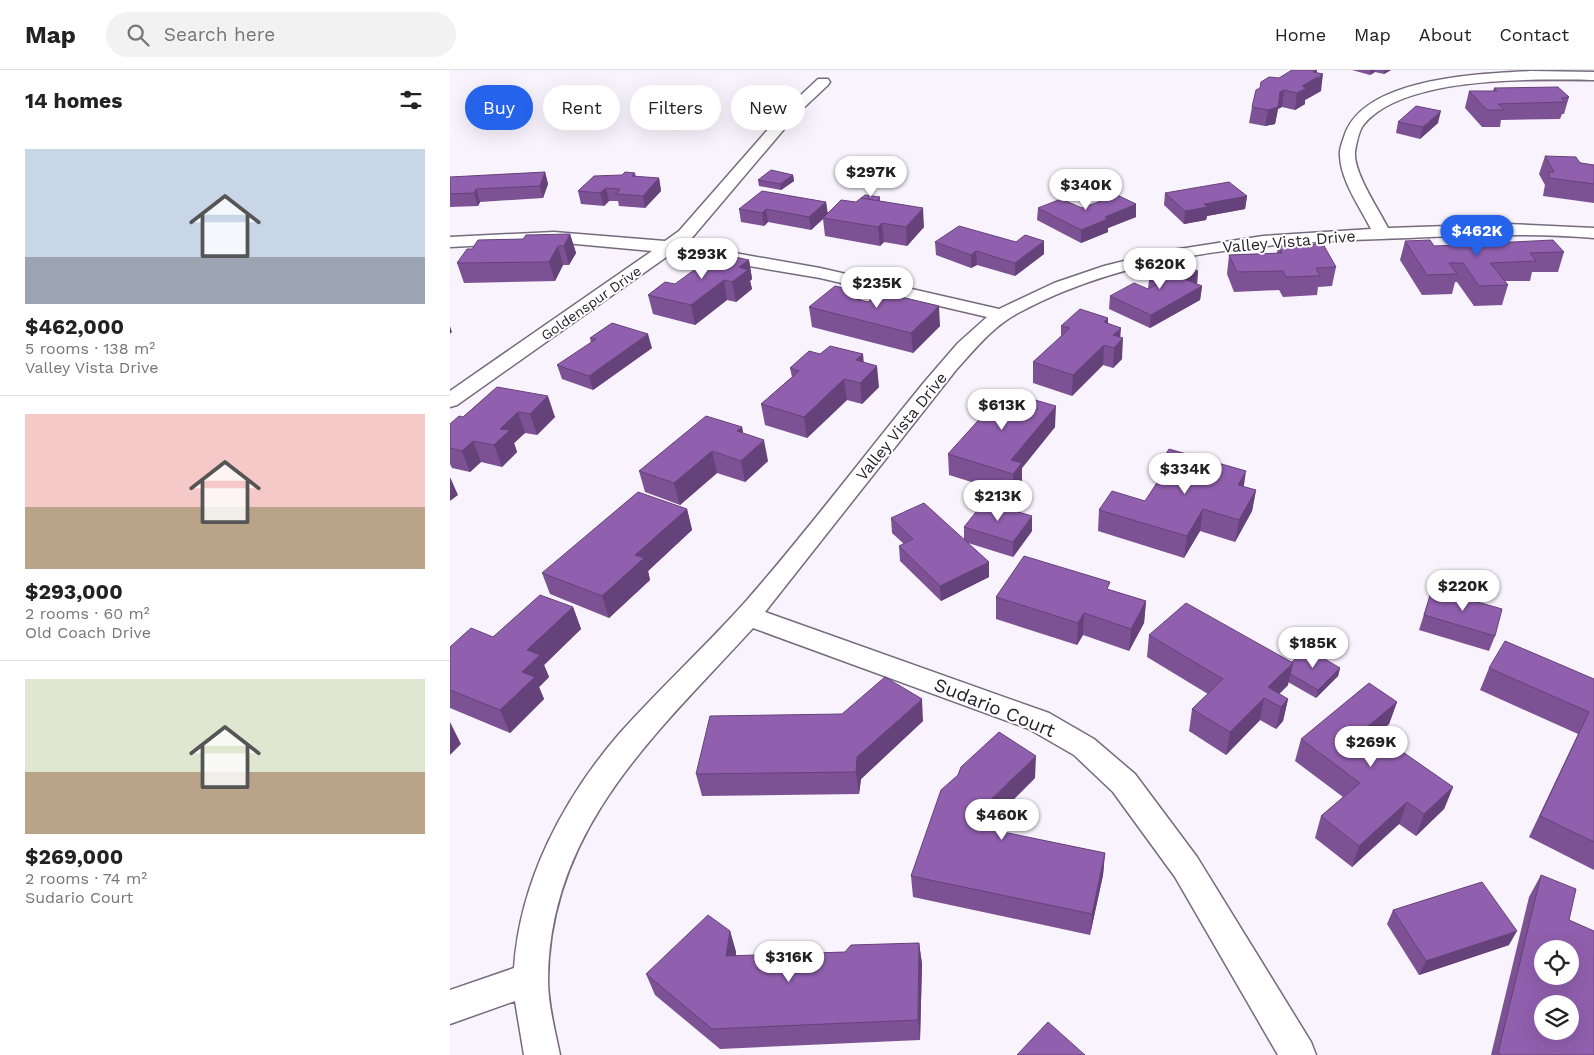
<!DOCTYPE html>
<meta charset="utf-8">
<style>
:root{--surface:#fff;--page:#f2f2f2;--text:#222;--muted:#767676;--line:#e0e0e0;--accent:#2563eb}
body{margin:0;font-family:"Work Sans",sans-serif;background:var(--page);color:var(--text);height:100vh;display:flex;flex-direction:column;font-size:19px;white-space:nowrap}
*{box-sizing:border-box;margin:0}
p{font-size:16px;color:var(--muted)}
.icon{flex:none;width:28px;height:28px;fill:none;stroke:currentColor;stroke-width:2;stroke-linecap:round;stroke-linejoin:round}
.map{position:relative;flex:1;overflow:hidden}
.details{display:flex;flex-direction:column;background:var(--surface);width:450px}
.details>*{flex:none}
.banner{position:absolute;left:15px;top:15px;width:475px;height:45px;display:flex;gap:10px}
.tools{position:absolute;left:1084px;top:870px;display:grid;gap:10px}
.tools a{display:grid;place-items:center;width:45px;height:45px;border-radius:50%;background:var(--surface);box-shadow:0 5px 20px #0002;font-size:25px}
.price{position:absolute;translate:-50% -42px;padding:0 11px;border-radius:18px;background:#fff;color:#222;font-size:16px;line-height:32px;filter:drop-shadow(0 1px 2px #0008)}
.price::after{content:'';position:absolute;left:50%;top:30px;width:15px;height:11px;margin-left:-8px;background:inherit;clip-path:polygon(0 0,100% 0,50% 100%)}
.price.selected{background:var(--accent);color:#fff}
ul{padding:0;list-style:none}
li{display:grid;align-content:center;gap:10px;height:265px;padding:0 25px}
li+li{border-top:1px solid var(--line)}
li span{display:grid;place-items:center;height:155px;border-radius:0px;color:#555}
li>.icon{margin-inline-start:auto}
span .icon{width:90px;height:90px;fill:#fffc;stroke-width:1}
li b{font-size:21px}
h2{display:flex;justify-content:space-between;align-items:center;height:60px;padding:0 25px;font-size:21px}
.tag{padding:0 18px;border-radius:22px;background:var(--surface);box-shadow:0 5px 20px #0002;font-size:18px;line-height:45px}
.tag.selected{background:var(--accent);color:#fff}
header{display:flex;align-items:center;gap:30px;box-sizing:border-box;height:70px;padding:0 25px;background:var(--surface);border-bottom:1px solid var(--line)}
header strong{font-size:24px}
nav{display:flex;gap:28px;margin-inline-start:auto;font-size:18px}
.search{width:350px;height:45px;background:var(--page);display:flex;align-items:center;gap:12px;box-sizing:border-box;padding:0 18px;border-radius:28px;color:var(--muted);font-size:19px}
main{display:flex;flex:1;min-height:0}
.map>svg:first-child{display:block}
</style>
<header>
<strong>Map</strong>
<div class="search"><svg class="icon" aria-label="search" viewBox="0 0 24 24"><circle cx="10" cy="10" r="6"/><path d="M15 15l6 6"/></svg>Search here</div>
<nav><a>Home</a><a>Map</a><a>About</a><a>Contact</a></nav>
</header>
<main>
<section class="details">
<h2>14 homes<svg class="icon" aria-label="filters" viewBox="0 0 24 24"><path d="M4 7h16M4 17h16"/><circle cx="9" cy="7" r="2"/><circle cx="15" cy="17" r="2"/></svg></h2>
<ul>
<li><span style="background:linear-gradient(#c9d6e8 70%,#9aa5b1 0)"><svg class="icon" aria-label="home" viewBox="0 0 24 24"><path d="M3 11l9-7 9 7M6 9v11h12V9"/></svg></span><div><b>$462,000</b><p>5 rooms · 138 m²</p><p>Valley Vista Drive</p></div></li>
<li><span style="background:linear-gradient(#f6c9c9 60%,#b9a48a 0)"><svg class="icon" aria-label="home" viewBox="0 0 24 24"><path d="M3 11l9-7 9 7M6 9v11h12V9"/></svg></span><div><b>$293,000</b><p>2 rooms · 60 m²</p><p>Old Coach Drive</p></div></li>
<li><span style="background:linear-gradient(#dfe7d0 60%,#b9a48a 0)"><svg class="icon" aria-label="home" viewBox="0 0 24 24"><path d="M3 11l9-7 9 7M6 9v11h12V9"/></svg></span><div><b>$269,000</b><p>2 rooms · 74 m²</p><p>Sudario Court</p></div></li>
</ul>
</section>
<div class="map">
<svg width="1144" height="985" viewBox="0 0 1144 985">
<rect width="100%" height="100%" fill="#f8f3fc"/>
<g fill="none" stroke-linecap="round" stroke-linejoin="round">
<g stroke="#766a7e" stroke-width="3">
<path id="minor" d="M1081,1L1144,2V10C1087,9 949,5 912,57C909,62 906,75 905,82C903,102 929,140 938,158L1057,154L1144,158V168C1082,163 1021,165 959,168C829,172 688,179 570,242C544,255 525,279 506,300L315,542L599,643L644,669L685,704L747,787L861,972L866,985H828L725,807L663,722L624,685L579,659L303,558C208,662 99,757 98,910C98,935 105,960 110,985H74L65,931L0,954V920L64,898C70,811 113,729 169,664C210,618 256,576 297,530C359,459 416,383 476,310L508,273L537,247L370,208L222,183L7,335L0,337V321L202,181L104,172L0,177V167L104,162L215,171L229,161L336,39L368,9H378L380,12L378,15L346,45L241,169L233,174L370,198L549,239L604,213L654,196L710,182L813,166L921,159C910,137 891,111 890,86C889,80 892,73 894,67C912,7 1030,4 1081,1Z"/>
</g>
<use href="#minor" fill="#fff" fill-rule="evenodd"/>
</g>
<g fill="#7c5295">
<polygon points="867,0 867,3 871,21 855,30 855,34 845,40 832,37 828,39 825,54 815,56 799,53 802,37 829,8"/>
<polygon points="902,0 941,0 934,4 925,2 920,5"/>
<polygon points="1044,18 1119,27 1114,44 1112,44 1110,49 1051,50 1050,57 1032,57 1015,38 1019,21 1043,21"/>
<polygon points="948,52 988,53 970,69 946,63"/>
<polygon points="1095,86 1144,95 1144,133 1093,126 1094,120 1095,115 1089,104"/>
<polygon points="95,102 98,114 93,128 30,132 28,136 0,137 0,108"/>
<polygon points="185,103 186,107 209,108 211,121 195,138 169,136 168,131 159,131 154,136 131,134 128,121 172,105"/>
<polygon points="343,105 344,111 331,120 309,116 308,110"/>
<polygon points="715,123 797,126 795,139 757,146 756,150 734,154 714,135"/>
<polygon points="430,127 430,131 474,157 457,176 434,172 430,176 375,166 373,149 361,160 318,152 314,156 291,152 289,139 376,132 377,143 406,132"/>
<polygon points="588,138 632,138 686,147 658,158 658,162 631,173 587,150"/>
<polygon points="120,164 126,183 119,195 113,195 105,211 14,213 7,193 22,179 73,169"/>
<polygon points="955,171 984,176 1114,182 1108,202 1082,202 1080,211 1055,211 1058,215 1052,235 1024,236 1007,212 1005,212 1002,224 972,225 950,190"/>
<polygon points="485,172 594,184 565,206 527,195 521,198 486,185"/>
<polygon points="828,176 886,197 882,216 868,217 867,225 833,227 829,220 784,222 777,204 779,185 827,183"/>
<polygon points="299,190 302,209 300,211 302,219 286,232 277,230 245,255 203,244 198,225 225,214"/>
<polygon points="748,201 747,214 752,216 750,230 700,258 659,239 660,226 698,219 699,210"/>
<polygon points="410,230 418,232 490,256 463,283 362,257 359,237"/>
<polygon points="658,248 658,254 671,268 672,289 663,298 653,295 622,326 583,313 583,292 611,267 611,256"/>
<polygon points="140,268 202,278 143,320 112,309 107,295 141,273"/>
<polygon points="370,284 413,284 413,293 429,317 412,334 397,330 357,368 315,355 311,334 342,307 340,298"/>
<polygon points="47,317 105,347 87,365 75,363 64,373 67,382 52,397 31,392 20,402 2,398 0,394 0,354 13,347"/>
<polygon points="529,343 605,357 572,398 572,414 563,425 499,405 498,384 529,350"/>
<polygon points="292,357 293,363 318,391 295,412 267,403 230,435 195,422 189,401"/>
<polygon points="709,395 806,420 802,441 785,472 750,461 734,488 648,461 649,440 695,431 707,412"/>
<polygon points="237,439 242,460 198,501 200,510 159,548 100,524 92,503"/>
<polygon points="441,448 514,470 514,457 582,461 563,487 518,473 539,507 491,531 450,491 449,476 454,474 442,463"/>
<polygon points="982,519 1045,566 1039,581 969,560"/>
<polygon points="660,520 696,531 694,553 679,581 633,565 627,575 546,549 546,527"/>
<polygon points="123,537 131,559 94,595 99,607 89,617 94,629 60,663 0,638 0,577 43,567"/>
<polygon points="699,565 842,592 890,598 888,606 866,628 838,612 838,615 829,624 838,629 833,651 826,659 810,650 776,685 739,661 742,639 758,624 697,587"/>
<polygon points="1039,598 1144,609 1144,800 1079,767 1128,664 1030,620"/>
<polygon points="947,632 939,654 927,665 1003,717 994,739 966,766 949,754 902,797 865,768 871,746 893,727 845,691 851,669"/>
<polygon points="473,651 411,709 409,724 252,726 246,704"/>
<polygon points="585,708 538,755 536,759 655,783 653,805 640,865 463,827 461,806"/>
<polygon points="1091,805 1119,850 1144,985 1041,985 1079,827"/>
<polygon points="943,840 1059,875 969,905 937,854"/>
<polygon points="280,861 286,882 286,886 395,882 469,873 472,894 470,970 270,979 205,925 196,904"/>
</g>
<g fill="#654279">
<polygon points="867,0 866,9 873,4 871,21 855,30 855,34 845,40 847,23 863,2"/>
<polygon points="921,0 925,0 925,2 920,5"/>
<polygon points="935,0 941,0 934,4"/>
<polygon points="834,20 832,37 828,39 825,54 815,56 818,40 830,22"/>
<polygon points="991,41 988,53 970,69 973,57"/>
<polygon points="95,102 98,114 93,128 90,116"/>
<polygon points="343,105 344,111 331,120 330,114"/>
<polygon points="209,108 211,121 195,138 193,126"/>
<polygon points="156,118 159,131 154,136 150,123"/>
<polygon points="26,119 30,132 28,136 24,123"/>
<polygon points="797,126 795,139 757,146 756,150 734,154 735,141 754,134"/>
<polygon points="376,132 378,144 373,148 373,149 361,160 359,147"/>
<polygon points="686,134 686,147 658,158 658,162 631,173 631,160 655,147"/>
<polygon points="473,138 474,157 457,176 456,157"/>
<polygon points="316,139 318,152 314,156 312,143"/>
<polygon points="432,153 434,172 430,176 428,157"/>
<polygon points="120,164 126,183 119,195 114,176"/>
<polygon points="594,171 594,184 565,206 565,193"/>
<polygon points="108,176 113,195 105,211 99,192"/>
<polygon points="526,181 527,195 521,198 521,185"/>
<polygon points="299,190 302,209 300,211 302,219 286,232 282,212 289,197"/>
<polygon points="748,201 747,214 734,209"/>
<polygon points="274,210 277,230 245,255 241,235"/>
<polygon points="752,216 750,230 700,258 701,245"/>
<polygon points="410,222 412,241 402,228"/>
<polygon points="489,236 490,256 463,283 461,263"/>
<polygon points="658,248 657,268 654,252"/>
<polygon points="0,256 2,262 0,264"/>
<polygon points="671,258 670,271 673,268 672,289 663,298 664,278 663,265"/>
<polygon points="198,264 202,278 143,320 139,306"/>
<polygon points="654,275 653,295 622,326 623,305"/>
<polygon points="413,284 415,305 406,290"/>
<polygon points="427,296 429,317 412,334 410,313"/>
<polygon points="394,309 397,330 357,368 354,347"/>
<polygon points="98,326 105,347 87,365 80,344"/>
<polygon points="606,336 605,357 572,398 572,414 563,425 563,404 561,390"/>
<polygon points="68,342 75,363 64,373 67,382 52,397 44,375 50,359"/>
<polygon points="292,357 296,378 287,361"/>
<polygon points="314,370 318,391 295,412 291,391"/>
<polygon points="23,371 31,392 20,402 12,381"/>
<polygon points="262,381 267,403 230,435 224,413"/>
<polygon points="796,401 793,422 788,415"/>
<polygon points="0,407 8,425 0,431"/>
<polygon points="806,420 802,441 785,472 789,450"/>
<polygon points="237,439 242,460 198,501 200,510 159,548 152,526 185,485"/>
<polygon points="753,439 750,461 734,488 737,466"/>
<polygon points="582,446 582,461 563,487 563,472"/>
<polygon points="539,492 539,507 491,531 490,516"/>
<polygon points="696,531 694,553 679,581 681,559"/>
<polygon points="123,537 131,559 94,595 99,607 89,617 94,629 60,663 50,640 77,580"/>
<polygon points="634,543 633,565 627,575 628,553"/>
<polygon points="843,593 838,615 821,632 818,617"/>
<polygon points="890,598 888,606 866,628 868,620"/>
<polygon points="814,628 810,650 776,685 780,662"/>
<polygon points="472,629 473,651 411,709 409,724 406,702 407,687"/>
<polygon points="838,629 833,651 826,659 831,637"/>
<polygon points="947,632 939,654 910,679 917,657"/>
<polygon points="0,652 11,674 0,685"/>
<polygon points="586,686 585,708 538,755 530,779 529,757 537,733"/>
<polygon points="1003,717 994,739 966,766 974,744"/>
<polygon points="957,732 949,754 902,797 909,776"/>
<polygon points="655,783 653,805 640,865 642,844"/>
<polygon points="280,861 286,882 283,907 276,886"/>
<polygon points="1067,861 1059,875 969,905 976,891"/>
<polygon points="469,873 472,894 470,970 468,950"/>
</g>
<g fill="#905fad" stroke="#654279" fill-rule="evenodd">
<polygon points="842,0 866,0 863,2 873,4 852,16 857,18 847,23 834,20 830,22 828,37 818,40 802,37 806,20 810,18 811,12 819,7 829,8"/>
<polygon points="1108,17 1119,27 1111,28 1115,32 1048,34 1054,40 1037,40 1019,21 1047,21 1044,18"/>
<polygon points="966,36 991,41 973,57 948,52"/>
<polygon points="1095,86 1126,87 1130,93 1144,95 1144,114 1099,108 1099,102 1104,102"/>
<polygon points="321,100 343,105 330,114 308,110"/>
<polygon points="95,102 90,116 26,119 24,123 0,124 0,107"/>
<polygon points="175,102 185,103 182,106 209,108 193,126 166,124 170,119 156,118 150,123 128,121 144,106 172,105"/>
<polygon points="779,112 797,126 754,134 758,137 735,141 715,123"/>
<polygon points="312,121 376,132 359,147 316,139 312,143 289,139"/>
<polygon points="415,125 430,127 426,131 411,128"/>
<polygon points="667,125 686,134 655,147 658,149 631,160 588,138 611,129 632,138"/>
<polygon points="411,128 473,138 456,157 432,153 428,157 373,148 391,130 406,132"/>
<polygon points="509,156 566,172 575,165 594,171 565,193 526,181 521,185 485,172"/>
<polygon points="120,164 114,176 108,176 99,192 7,193 17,179 22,179 28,170 73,169 76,165"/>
<polygon points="980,170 984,176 1103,170 1114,182 1080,183 1086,191 1040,193 1058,215 1029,216 1013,193 999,193 1007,204 977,205 955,171"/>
<polygon points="873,174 886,197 866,198 870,206 836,207 833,201 787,202 779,185 832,183 828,176"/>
<polygon points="267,183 299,190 289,197 298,200 282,212 274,210 241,235 198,225 215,212 225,214"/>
<polygon points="731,193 748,201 734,209 752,216 701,245 660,226 684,213 698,219 708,214 699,210"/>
<polygon points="385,216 410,222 402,228 418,232 430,222 489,236 461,263 359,237"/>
<polygon points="630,239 658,248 654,252 671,258 663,265 673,268 664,278 654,275 623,305 583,292 620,258 611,256"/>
<polygon points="162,253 198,264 139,306 107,295 146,269 140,268"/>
<polygon points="380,276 413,284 406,290 427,296 410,313 394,309 354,347 311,334 349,301 340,298 359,281 370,284"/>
<polygon points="47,317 98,326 80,344 68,342 50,359 60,360 44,375 23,371 12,381 0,378 0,371 1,370 0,370 0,354 9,346 13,347"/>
<polygon points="550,320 606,336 561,390 572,393 563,404 498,384 534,344 529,343"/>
<polygon points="256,346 292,357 287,361 314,370 291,391 262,381 224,413 189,401"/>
<polygon points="719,379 796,401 788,415 806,420 789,450 753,439 737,466 649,440 662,421 695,431 717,398 709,395"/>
<polygon points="188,422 237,439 185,485 194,488 152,526 92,503"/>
<polygon points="534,432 582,446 563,472 514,457"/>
<polygon points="474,433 539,492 490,516 449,476 463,469 441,448"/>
<polygon points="574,486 660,512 657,519 696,531 681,559 634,543 628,553 546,527"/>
<polygon points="982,519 1052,539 1045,566 974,545"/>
<polygon points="90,525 123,537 77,580 90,585 72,602 85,607 50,640 0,620 0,577 21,558 43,567"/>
<polygon points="736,533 843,593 818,617 838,629 831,637 814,628 780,662 742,639 773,609 699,565"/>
<polygon points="1055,571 1144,609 1144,772 1090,746 1139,642 1039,598"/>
<polygon points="856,578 890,598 868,620 840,604 843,593 842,592"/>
<polygon points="435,607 472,629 407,687 406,702 246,704 260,646 392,644"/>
<polygon points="919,613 947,632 917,657 1003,717 974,744 957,732 909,776 871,746 910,713 851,669"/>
<polygon points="549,662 586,686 537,733 529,757 655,783 642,844 461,806 491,720 508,705 511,697"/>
<path d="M1091,805L1126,819L1119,850L1144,861V985H1051L1048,983ZM1092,879H1120V906H1092ZM1092,934H1120V961H1092Z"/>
<polygon points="1032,812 1067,861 976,891 943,840"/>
<polygon points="258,845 280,861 276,886 395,882 401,875 469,873 468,950 262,959 196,904"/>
<polygon points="598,952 635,985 567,985"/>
</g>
<g text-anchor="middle" stroke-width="4" stroke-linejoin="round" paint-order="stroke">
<g font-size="14" fill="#262129" stroke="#fff">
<text transform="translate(141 233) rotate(-35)" y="5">Goldenspur Drive</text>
</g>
<g font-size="16" fill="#262129" stroke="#fff">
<text transform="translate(839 171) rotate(-5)" y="6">Valley Vista Drive</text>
<text transform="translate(451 356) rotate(-51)" y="6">Valley Vista Drive</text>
</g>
<g font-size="19" fill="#262129" stroke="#fff">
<text transform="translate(545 637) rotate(22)" y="7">Sudario Court</text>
</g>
</g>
</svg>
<div class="tools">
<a><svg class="icon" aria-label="locate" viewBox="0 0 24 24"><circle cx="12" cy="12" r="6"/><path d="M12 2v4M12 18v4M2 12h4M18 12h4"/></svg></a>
<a><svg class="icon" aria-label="layers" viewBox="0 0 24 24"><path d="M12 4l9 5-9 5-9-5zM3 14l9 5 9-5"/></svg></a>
</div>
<b class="price" style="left:421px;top:128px">$297K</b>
<b class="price" style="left:636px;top:141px">$340K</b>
<b class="price selected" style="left:1027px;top:187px">$462K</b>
<b class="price" style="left:252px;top:210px">$293K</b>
<b class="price" style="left:710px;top:220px">$620K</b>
<b class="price" style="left:427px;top:239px">$235K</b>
<b class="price" style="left:552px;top:361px">$613K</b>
<b class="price" style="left:735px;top:425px">$334K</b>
<b class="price" style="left:548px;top:452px">$213K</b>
<b class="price" style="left:1013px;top:542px">$220K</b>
<b class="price" style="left:863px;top:599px">$185K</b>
<b class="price" style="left:921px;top:698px">$269K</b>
<b class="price" style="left:552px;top:771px">$460K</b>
<b class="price" style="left:339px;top:913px">$316K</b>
<div class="banner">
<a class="tag selected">Buy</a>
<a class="tag">Rent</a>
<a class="tag">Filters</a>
<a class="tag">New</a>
</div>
</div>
</main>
